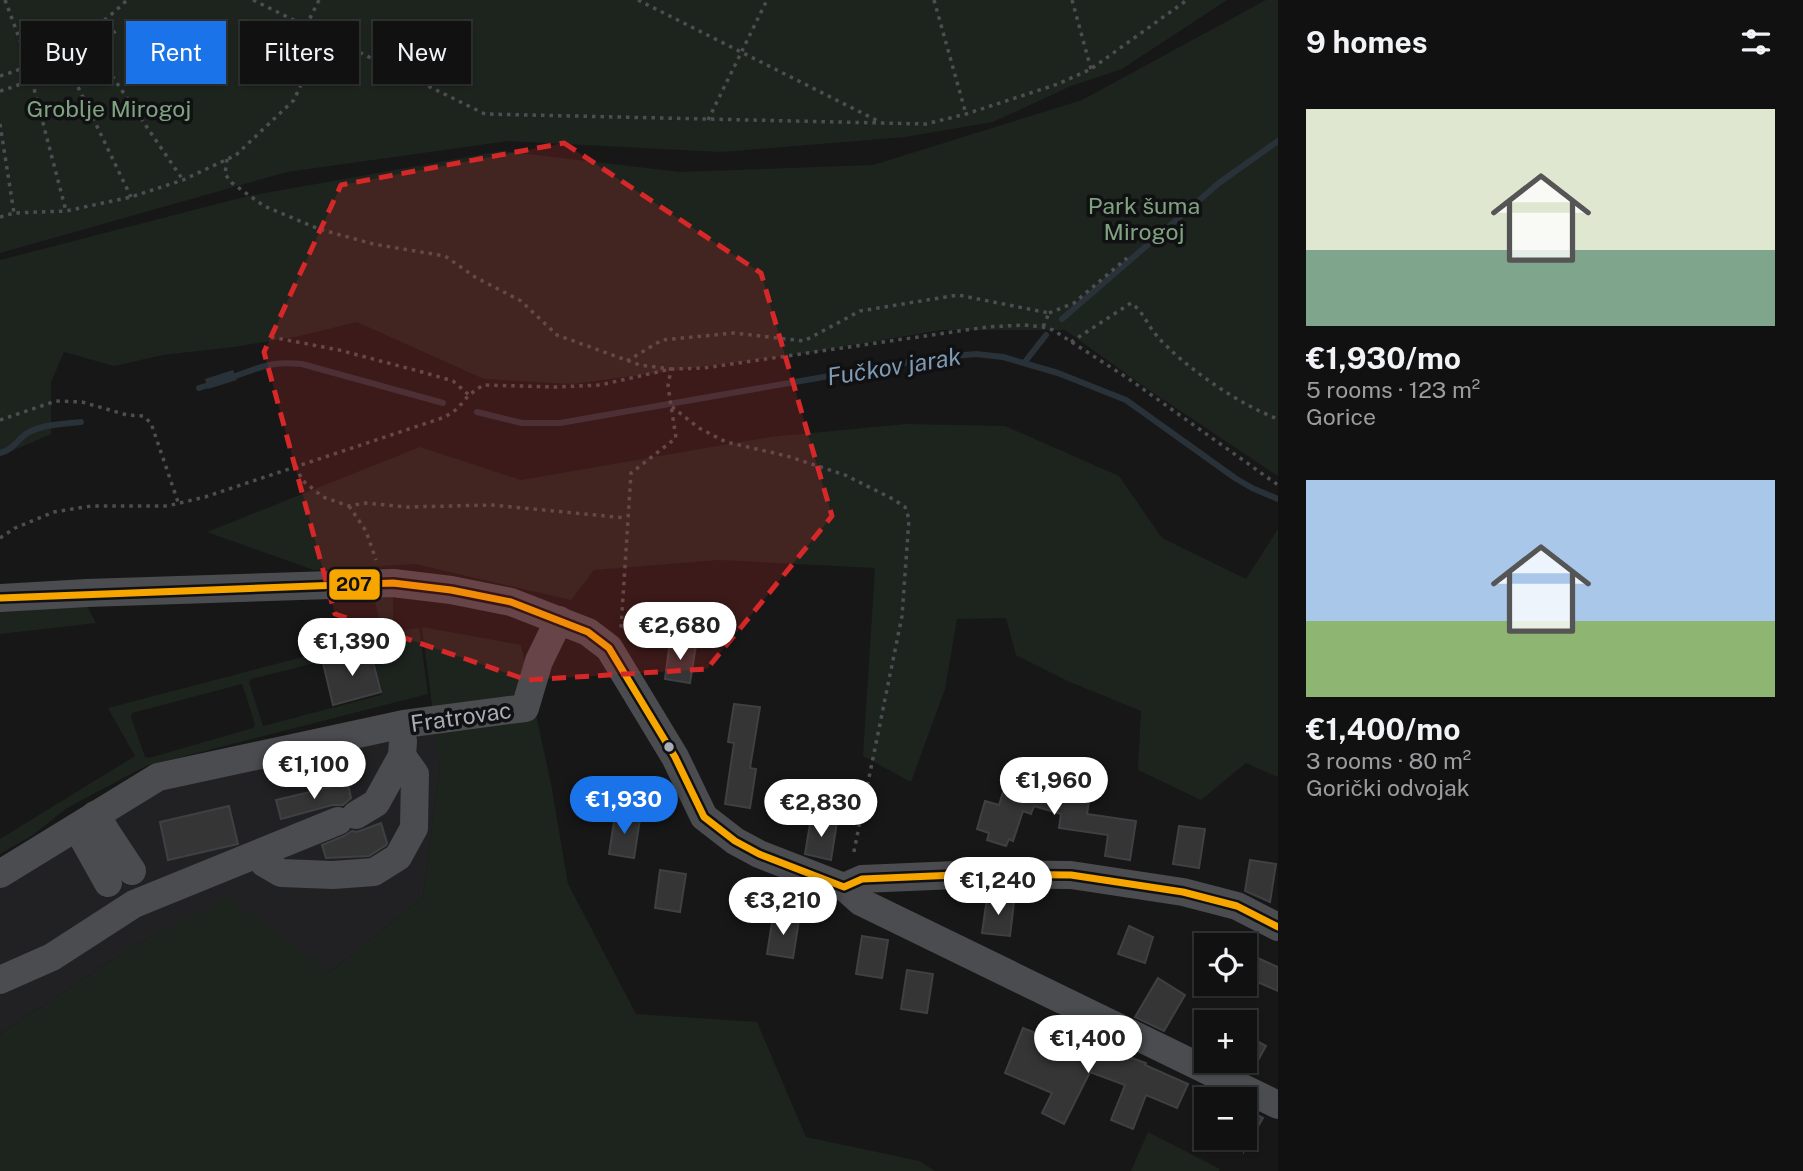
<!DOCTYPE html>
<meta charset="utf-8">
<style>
:root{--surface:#111;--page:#1e1f1f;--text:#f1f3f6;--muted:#9c9d9f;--line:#303131;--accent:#1a73e8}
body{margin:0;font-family:"Public Sans",sans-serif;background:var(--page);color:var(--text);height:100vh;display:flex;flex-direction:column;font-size:26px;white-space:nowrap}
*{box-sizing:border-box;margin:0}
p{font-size:23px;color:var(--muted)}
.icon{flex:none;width:38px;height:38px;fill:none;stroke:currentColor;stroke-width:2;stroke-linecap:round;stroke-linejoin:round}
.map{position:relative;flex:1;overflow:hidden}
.panel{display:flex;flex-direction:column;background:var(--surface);width:525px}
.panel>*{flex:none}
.top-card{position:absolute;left:21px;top:21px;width:665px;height:63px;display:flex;gap:14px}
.buttons{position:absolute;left:1194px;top:933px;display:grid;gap:14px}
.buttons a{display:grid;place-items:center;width:63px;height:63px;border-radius:0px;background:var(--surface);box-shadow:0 2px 5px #0004,0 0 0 2px var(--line);font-size:35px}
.price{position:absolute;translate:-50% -60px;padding:0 16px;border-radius:24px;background:#fff;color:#222;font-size:23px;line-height:46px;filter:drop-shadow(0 2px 4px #0008)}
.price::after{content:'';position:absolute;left:50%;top:42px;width:21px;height:16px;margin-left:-10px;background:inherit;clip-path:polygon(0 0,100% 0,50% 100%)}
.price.on{background:var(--accent);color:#fff}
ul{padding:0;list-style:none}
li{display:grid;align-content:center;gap:14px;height:371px;padding:0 28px}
li span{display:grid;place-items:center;height:217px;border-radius:0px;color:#555}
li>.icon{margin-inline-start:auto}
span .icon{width:126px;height:126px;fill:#fffc;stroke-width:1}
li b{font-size:30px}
h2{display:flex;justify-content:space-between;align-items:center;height:84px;padding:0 28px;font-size:30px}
.chip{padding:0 24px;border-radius:0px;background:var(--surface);box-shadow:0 2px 5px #0004,0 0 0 2px var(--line);font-size:24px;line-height:63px}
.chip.on{background:var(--accent);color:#fff}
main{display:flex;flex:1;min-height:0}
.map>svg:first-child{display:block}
</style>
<main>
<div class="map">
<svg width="1278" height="1171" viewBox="0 0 1278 1171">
<rect width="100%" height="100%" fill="#171717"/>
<polygon fill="#212123" points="437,732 440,767 423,897 330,972 228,898 130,948 0,1034 0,883 159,786"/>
<g fill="#1d241e" fill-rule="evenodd">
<polygon points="0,0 1227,0 1122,69 1071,86 993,122 905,137 721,152 508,141 287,172 0,253"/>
<polygon points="1266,0 1278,0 1278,476 1152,392 1065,330 941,330 807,353 572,384 484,379 357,322 300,336 234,347 163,355 114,366 64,352 51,382 51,434 0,456 0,260 248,196 501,151 680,172 873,165 1082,100"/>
<polygon points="905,424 1005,426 1119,476 1162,538 1246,579 1278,529 1278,777 1246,763 1201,800 1138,770 1141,711 1070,682 1016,655 1006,618 957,619 945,689 911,782 863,756 875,568 719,560 594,570 571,600 415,564 314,570 207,532 420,447 521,480 770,437"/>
<path d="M373,593L393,594V631L419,628L428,694L146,766L67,808L33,835L0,854V839L135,756L108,708L383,636ZM371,649L382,691L381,695L263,726L249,682L251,679ZM242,684L255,724L253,728L149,758L145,757L131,717L132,713Z"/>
<polygon points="86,604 96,623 0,634 0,608"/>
<polygon points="422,627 521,645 551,784 568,884 636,1014 757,1022 806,1137 919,1161 935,1171 0,1171 0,1034 130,948 228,897 330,972 423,897 440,767"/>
<polygon points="1148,1132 1220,1169 1219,1171 1131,1171"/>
</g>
<polygon fill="#2a3239" points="233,370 237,380 208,389 205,379"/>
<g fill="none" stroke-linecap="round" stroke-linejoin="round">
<g stroke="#2a3239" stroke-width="6">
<polyline points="1062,319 1219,183 1278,141"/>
<polyline points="1024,363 1046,335"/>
<path d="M229,378C261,368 267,361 302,364L443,403"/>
<polyline points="199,388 212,384"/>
<polyline points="477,412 522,423 560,423 932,358 976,354 1003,357 1058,373 1126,400 1235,478 1252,488 1278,499"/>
<path d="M0,453C13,450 16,441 26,434C41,424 64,424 81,422"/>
</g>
</g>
<g fill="#353536" stroke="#3f4043" stroke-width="2">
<polygon points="670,641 696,645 690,683 665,679"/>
<polygon points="370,650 381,692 333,705 323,663"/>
<polygon points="734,704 760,707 750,768 756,769 750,808 725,804 734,743 728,742"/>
<polygon points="1007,779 1064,796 1065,790 1090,794 1087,814 1136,821 1130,860 1105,856 1108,835 1059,828 1061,814 1034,806 1031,814 1023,811 1013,841 1009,839 1006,846 987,840 989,833 977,829 985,801 999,805"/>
<polygon points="348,783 351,798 343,805 332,805 281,819 276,800"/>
<polygon points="229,806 238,844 168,860 160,822"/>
<polygon points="615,815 640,819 634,858 609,854"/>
<polygon points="811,818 837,822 831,860 805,854"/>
<polygon points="381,823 387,843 386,845 369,856 326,858 322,845 344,836 352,831 357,832"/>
<polygon points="1179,826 1205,829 1199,868 1173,864"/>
<polygon points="1250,860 1276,864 1270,902 1245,891"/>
<polygon points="660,870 686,874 680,912 655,908"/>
<polygon points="987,898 1014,902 1010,936 982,933"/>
<polygon points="773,916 799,920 793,958 767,954"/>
<polygon points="1129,926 1153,937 1145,963 1118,954"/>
<polygon points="862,936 888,940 882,978 856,974"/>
<polygon points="1244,952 1278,967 1278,991 1244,976"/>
<polygon points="907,970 933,974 927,1013 901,1009"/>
<polygon points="1158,978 1185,995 1164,1031 1135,1017"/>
<polygon points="1023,1028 1070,1047 1078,1032 1112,1051 1146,1063 1145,1065 1188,1084 1177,1108 1146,1095 1133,1129 1111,1120 1125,1085 1090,1072 1064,1124 1042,1113 1052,1093 1005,1073"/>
<polygon points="1244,1034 1266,1046 1251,1073 1244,1070"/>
<polygon points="1244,1108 1263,1118 1244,1151"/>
</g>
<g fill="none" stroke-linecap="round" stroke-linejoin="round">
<g stroke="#4d4e52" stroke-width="3.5" stroke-dasharray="3.5 5" stroke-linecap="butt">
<polyline points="5,0 30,67"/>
<polyline points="253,0 485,114 926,124 966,114 1058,84 1091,69 1187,0"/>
<polyline points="638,0 878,121"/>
<polyline points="934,0 966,114"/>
<polyline points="1072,0 1091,69"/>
<polyline points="306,26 319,0"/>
<polyline points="93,48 183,180"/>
<polyline points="67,64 131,197"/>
<path d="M0,76C49,61 90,36 127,0"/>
<polyline points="32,81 66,211"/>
<path d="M0,91C43,78 81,58 117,30"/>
<polyline points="708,120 767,0"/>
<polyline points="0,124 14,213"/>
<polyline points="227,159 225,174 232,183 264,206 319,229 373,244 445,256 475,277 521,301 557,335 640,365 671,369 668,386 676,438 631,473 621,628"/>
<polyline points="0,217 14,213 66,211 131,197 183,180 236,155 294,100 323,35"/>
<polyline points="1049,313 1074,303 1127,258"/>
<polyline points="271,337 339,350 422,372 453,381 469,395"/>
<path d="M1071,342L1131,303C1144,312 1147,325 1157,336C1184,367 1240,405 1278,419"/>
<polyline points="627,361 662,340 734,333 804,341 860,311 958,295 1049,313 1043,327"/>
<polyline points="672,407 699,428 726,442 787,456 845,475 893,499 905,507 909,519 902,616 853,856"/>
<polyline points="0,420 56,401 82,402 127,415 143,416 151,423 178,502"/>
<polyline points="296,466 302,480 323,497 349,506 365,503 407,507 492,505 626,518"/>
<polyline points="349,506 366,531 376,560"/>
<polyline points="0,538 15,528 54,512 91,506 167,506 205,497 445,417 457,409 469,395 483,385 556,387 600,385 671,369 704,368 987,327 1024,325 1043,327 1053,330 1129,379 1278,485"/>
</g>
<g stroke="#4b4c50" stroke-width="28">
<polyline points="0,598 87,593 393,583 451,590 511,602 588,632 609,648 675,757 704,817 735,841 759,854 844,887 862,879 980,874 1071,875 1183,892 1237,906 1278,927"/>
<polyline points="95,815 132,871"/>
<polyline points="356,815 376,803 402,756 403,741"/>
<polyline points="104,828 84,840 108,883"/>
<polyline points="258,854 264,863 281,873 333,875 374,872 398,857 414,828 415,774 402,756"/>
<polyline points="0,874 158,777 404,724 525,708 539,661 559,620"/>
<polyline points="844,887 861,902 1278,1105"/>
<polyline points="0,980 52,957 134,904 338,821"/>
</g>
<g stroke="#111113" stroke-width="12">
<polyline id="bus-1" points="0,598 393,583 451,590 511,602 588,632 609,648 675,757 704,817 735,841 759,854 844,887 862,879 980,874 1071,875 1183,892 1237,906 1278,927"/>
</g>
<use href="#bus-1" stroke="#f7a600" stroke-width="7"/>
</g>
<path fill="#d62828" fill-opacity="0.2" stroke="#d62828" stroke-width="5" stroke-dasharray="14 9" stroke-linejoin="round" d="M564,143L761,273L832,516L707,669L527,680L335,614L264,352L341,185Z"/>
<circle fill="#a8adb8" stroke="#111113" stroke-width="2.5" cx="669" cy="747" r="6"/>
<g text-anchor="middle" stroke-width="7" stroke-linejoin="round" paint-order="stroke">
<g font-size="23" fill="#7fa381" stroke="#111113">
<text x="109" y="117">Groblje Mirogoj</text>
<text x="1144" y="214">Park šuma<tspan x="1144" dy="26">Mirogoj</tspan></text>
</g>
<g font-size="23" fill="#a8adb8" stroke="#111113">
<text transform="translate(461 717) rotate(-8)" y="8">Fratrovac</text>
</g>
<g font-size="24" font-style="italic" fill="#7f9bb3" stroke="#111113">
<text transform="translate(894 367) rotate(-9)" y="8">Fučkov jarak</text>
</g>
</g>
<rect stroke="#111113" stroke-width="2.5" x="328" y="568" width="53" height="33" rx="7" fill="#f7a600"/>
<g font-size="19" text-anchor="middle" font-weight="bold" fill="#111">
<text x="354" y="591">207</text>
</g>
</svg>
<div class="buttons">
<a><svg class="icon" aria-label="locate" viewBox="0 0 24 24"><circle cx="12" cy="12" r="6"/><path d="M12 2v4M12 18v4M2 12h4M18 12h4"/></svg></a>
<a>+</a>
<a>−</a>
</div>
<b class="price" style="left:680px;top:662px">€2,680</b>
<b class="price" style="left:352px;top:678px">€1,390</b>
<b class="price" style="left:314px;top:801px">€1,100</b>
<b class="price" style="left:1054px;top:817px">€1,960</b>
<b class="price on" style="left:624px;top:836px">€1,930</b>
<b class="price" style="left:821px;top:839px">€2,830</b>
<b class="price" style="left:998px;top:917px">€1,240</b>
<b class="price" style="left:783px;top:937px">€3,210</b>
<b class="price" style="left:1088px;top:1075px">€1,400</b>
<div class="top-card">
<a class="chip">Buy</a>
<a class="chip on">Rent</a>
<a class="chip">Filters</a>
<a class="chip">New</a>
</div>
</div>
<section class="panel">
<h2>9 homes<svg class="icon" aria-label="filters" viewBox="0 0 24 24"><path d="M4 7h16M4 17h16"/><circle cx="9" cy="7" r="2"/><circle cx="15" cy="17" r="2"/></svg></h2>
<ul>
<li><span style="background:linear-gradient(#dfe7d0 65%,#7fa58c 0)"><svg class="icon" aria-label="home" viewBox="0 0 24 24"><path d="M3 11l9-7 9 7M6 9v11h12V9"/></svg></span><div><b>€1,930/mo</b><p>5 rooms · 123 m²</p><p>Gorice</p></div></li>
<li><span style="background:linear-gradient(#a9c7e8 65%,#8fb573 0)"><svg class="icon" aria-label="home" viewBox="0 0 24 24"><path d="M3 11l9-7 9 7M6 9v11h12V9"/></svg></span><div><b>€1,400/mo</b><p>3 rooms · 80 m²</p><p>Gorički odvojak</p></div></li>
</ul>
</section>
</main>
